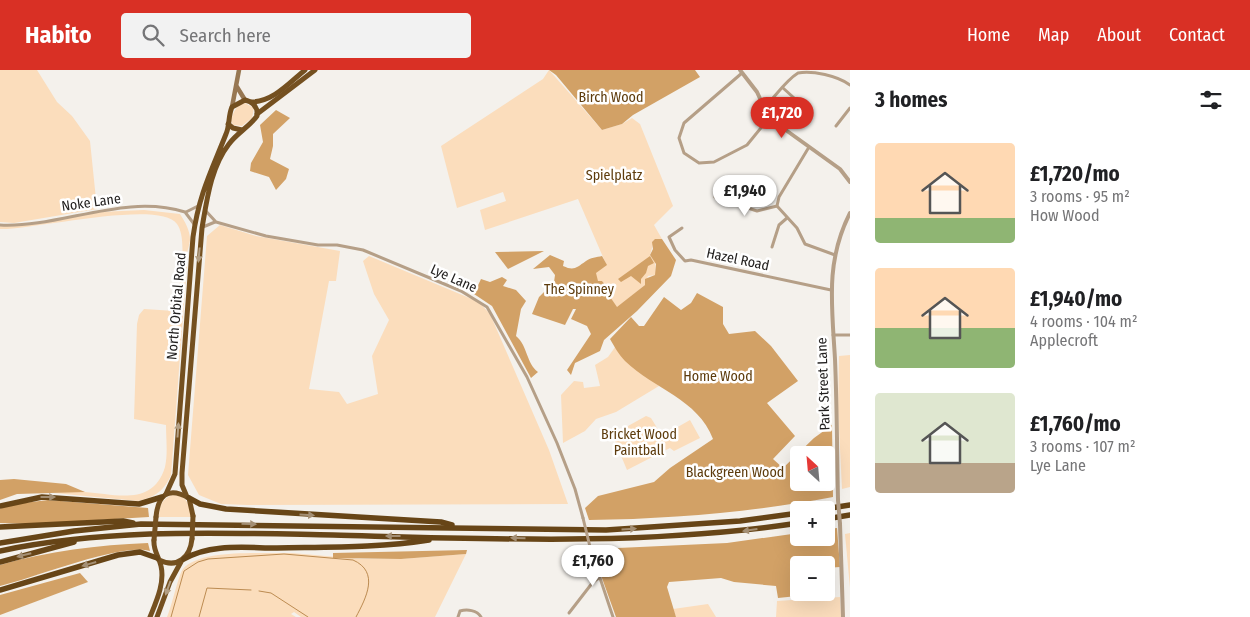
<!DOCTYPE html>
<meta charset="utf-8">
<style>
:root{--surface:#fff;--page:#f2f2f2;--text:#202124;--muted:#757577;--accent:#d93025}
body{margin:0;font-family:"Fira Sans Condensed",sans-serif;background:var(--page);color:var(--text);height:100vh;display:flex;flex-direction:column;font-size:19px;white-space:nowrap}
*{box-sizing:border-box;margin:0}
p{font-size:16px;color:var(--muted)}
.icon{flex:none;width:28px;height:28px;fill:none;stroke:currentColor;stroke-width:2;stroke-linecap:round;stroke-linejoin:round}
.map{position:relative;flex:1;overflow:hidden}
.drawer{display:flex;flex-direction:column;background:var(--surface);width:400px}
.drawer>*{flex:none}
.needle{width:32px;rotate:334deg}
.controls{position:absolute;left:790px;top:376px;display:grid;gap:10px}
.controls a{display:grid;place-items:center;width:45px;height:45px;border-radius:5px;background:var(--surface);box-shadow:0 5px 20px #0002;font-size:25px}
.price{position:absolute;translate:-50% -42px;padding:0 11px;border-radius:18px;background:#fff;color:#222;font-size:16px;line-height:32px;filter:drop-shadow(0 1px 2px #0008)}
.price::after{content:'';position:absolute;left:50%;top:30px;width:15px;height:11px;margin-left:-8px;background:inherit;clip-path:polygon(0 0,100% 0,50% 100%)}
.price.active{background:var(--accent);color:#fff}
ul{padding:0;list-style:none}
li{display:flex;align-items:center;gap:15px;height:125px;padding:0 25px}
li span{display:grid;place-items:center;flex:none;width:140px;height:100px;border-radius:5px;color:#555}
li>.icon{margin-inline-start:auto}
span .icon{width:60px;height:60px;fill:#fffc;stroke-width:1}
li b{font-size:21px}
h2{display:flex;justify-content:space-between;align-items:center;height:60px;padding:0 25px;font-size:21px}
header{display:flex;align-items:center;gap:30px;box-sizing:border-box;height:70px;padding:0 25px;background:var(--accent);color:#fff}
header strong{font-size:24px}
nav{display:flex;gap:28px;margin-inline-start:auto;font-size:18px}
.search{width:350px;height:45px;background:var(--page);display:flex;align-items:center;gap:12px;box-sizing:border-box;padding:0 18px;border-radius:5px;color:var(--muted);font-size:19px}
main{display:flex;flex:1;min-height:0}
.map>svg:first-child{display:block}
</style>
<header>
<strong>Habito</strong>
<div class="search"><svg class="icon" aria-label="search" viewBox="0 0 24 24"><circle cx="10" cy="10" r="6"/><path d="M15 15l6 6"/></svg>Search here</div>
<nav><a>Home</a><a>Map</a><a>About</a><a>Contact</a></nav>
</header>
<main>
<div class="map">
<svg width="850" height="547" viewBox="0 0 850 547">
<rect width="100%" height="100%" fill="#f4f1ec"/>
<g fill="#fbddbc">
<polygon points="0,0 37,0 57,32 72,46 90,71 97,139 14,153 0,152"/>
<polygon points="549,0 602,60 622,54 632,48 640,54 673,136 654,155 662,169 654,171 650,185 655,192 656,205 648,206 645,215 616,239 602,211 597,211 595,203 606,194 578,129 485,160 480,140 506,131 503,122 457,138 441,76 543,9"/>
<path d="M245,33L254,38L252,48L242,56L233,55L231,51C233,42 236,35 245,33Z"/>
<path d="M144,140L180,144C185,152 190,160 190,170C189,179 185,184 187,194L171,405C164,421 155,427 138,431L54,423C64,422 75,421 85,422C115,424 153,437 165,397C168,384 166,368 166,355L134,349L137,254L139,245L144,239L175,241C178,222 189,170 177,154C160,129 33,160 0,159V156H17L99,142Z"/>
<polygon points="220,155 256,166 340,181 336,211 329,211 309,319 339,322 347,334 378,324 372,286 389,250 374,224 363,191 369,186 479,232 490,244 549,380 568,434 247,435 221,434 199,425 188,405 207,166"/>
<polygon points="618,273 659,316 616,342 596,349 585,361 563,373 561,325 574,311 583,312 584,318 600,316 595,295 608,287"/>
<polygon points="850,285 850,417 842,419 838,339 839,286"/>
<polygon points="646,346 651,348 662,366 690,350 700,368 674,381 670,378 627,400 614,369 619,361"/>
<path d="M172,425C187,425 189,434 192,447H159C159,436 162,429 172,425Z"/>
<polygon points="850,463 850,518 845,464"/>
<path d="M292,483L360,489H401L466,484L435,547H301L294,542L291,544L296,547H167C172,536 178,506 183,499C200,478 266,484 292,483Z"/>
<polygon points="840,527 841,547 776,547 777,531"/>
<polygon points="708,534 716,547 676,547 673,539"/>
</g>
<g fill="#d2a166" fill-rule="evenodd">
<polygon points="549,0 695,0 700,7 633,45 622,54 602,60 556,5"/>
<polygon points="276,40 290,48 273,64 273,76 270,89 289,99 286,109 276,120 269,107 250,101 251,93 263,72 260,55"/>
<path d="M655,169H662L676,190L671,206L637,241L604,270L600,281L575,293L571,305L567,300L591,264L587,256L571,249L576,239H573L565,255L532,244L539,227L554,212L555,205L549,197L533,199L550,185L564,191L563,196C574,201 576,198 586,191C590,188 597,187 602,186L607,195L596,203L598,211H602L606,216V221L617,237L645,215V209L655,205L656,194L650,185L653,179L652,172Z"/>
<polygon points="544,181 508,199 495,182"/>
<polygon points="650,186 654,193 648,196 646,203 641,209 641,214 631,206 621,212 618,209"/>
<path d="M502,207L507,210L503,216L516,220L526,231L521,239L516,266C528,276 526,293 538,302L531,308L492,236L474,224L481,209L490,212Z"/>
<path d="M697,223L723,237V254L729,264L755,261L771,276L798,311L767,333L795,366L773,389L783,398L814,368L832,355L833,427C752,442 672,449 589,450L585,438L598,426L654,412L670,398L713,369C698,329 654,319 625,291C619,285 614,276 610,269L631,247L639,256H644L664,227L681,240L691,233ZM799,385H826V412H799Z"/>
<polygon points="14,409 66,414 85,422 17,424 0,430 0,410"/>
<polygon points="48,430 148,438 149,447 30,454 0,453 0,439 7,435"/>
<polygon points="837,458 840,497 826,498 826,495 799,495 799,522 826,523 778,528 776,516 734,512 721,508 669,512 667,517 676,547 616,547 598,497 596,479 727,473 799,463 799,468 826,468 826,459"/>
<path d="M148,473L150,481C119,473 35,508 0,516V495C48,481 98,475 148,473Z"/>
<polygon points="467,480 466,484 401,489 333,488 333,483"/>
<polygon points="80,503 88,512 0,545 0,525"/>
</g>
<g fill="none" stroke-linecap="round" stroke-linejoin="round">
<g stroke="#bc8b51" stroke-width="1">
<polyline points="259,521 271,523 308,547"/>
<path d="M171,547L184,501L198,492L208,489L284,484L353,490C380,502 366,528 356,547"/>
<polyline points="199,547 207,518 251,520"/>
</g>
<g stroke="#b59f87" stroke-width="3">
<polyline points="742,3 684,53 679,68 684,83 699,93 714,92 747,75 769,48"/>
<polyline points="783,18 803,36"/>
<path d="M764,38C775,27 785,11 798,3C812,0 838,6 850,15"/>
<polyline points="836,56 850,38"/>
<polyline points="809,77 779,127 777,136 797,158 805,174 835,185"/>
<polyline points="715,127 757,141 777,136"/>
<polyline points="205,140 216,152 266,166 318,175 337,175 363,180 461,221 487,237 527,307 557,373 575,419 583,448"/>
<polyline points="186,142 198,136"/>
<path d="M0,155C61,158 124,123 185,142L194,154"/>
<polyline points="203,157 215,152"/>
<polyline points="682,158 669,167 675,180 685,191 691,190 831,220"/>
<polyline points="772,177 779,155 787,148"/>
<polyline points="833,265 850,265"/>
<polyline points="591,481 613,547"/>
<polyline points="569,543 593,512 599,508"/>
<path d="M458,547L460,541C467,539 477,540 481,547"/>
</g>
<g stroke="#b59f87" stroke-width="4">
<polyline points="740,0 757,22 769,48 840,99 850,112"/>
<path d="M838,430C837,383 837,336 835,289C832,236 825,192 850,143"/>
<polyline points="840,454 843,547"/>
</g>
<g stroke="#977752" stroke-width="4.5">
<polyline points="237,17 245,30"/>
<polyline points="232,37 239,0"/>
</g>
<g stroke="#745020" stroke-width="5">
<path d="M251,32C273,32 289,13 305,0"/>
<polyline points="257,44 315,0"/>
<polyline points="228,54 233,58 242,60"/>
<path d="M166,424L175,404L193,167C199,124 211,102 226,64C230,55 228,46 232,37L245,30C254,32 258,38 257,46C249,57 237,63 229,74C211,97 207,129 202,158L182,403V415L187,427"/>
<path d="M156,447C158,425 168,416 189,428L193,446"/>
<path d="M159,490C178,499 190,487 192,469"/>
<path d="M150,547C156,532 165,513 161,496C159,486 153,481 154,470"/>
<polyline points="157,547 170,512 182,490"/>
</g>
<g stroke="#674517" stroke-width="5.5">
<polyline points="189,428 200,434 226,439 441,452 452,455"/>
<polyline points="0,436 42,427 139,434 162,427"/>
<polyline points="818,440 850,435"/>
<polyline points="826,449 850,445"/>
<polyline points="0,457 123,451 133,453"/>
<polyline points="0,473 74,461 141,454 606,460 740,451 799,443"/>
<path d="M0,481C109,458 222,463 333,465C488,469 644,476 799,453"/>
<path d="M184,489C211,473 247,478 277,478C328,477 379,478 429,470"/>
<polyline points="0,492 74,472"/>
<polyline points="0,520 118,485 140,482 157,488"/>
</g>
<polyline stroke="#b59f87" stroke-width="3" points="583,448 591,481"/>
<polyline stroke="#b59f87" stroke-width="4" points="838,430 840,454"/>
<g stroke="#745020" stroke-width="5">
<polyline points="192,469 193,446"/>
<polyline points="154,470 156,447"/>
</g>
</g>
<defs><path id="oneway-solid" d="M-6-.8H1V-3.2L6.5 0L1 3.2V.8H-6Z" transform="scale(1.25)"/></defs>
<g fill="#b39f84">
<use href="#oneway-solid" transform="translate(199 185) rotate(95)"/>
<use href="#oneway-solid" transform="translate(178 360) rotate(-86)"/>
<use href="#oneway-solid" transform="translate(168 518) rotate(110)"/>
</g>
<g fill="#a48f74">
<use href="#oneway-solid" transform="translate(48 427)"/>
<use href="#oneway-solid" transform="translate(307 445) rotate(4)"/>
<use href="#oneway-solid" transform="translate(249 454) rotate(1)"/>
<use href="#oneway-solid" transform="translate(629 459) rotate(-3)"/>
<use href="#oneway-solid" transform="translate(750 460) rotate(172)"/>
<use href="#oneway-solid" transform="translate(393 466) rotate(-180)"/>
<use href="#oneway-solid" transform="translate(518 468) rotate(-179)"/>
<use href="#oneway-solid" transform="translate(24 485) rotate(166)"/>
<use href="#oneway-solid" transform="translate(89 494) rotate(164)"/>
</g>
<g text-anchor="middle" stroke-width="5" stroke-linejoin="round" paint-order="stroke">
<g font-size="14" fill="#5d3b0c" stroke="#fff">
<text x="611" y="32">Birch Wood</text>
<text x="614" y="110">Spielplatz</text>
<text x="579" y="224">The Spinney</text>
<text x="718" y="311">Home Wood</text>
<text x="639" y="369">Bricket Wood<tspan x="639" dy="16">Paintball</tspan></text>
<text x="735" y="407">Blackgreen Wood</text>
</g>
<g font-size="14" fill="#232120" stroke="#fff">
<text transform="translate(91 132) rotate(-8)" y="5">Noke Lane</text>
<text transform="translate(738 189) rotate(12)" y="5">Hazel Road</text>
<text transform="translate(454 208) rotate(24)" y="5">Lye Lane</text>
<text transform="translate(176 236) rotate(-85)" y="5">North Orbital Road</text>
<text transform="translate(823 314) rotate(-92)" y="5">Park Street Lane</text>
</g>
</g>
</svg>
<div class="controls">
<a><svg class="needle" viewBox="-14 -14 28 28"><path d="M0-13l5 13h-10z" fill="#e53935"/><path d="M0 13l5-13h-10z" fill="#757577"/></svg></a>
<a>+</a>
<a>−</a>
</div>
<b class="price active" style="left:782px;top:69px">£1,720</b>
<b class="price" style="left:745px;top:147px">£1,940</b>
<b class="price" style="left:593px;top:517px">£1,760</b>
</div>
<section class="drawer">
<h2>3 homes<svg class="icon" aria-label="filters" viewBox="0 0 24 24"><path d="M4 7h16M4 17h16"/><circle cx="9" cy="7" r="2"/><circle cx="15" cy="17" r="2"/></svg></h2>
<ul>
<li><span style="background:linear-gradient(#ffd9b3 75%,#8fb573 0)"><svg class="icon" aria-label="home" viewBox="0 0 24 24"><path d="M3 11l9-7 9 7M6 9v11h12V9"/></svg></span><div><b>£1,720/mo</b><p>3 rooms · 95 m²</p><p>How Wood</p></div></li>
<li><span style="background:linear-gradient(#ffd9b3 60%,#8fb573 0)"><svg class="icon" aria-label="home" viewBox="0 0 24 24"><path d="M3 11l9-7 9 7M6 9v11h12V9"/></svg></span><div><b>£1,940/mo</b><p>4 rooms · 104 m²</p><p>Applecroft</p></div></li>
<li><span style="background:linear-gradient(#dfe7d0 70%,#b9a48a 0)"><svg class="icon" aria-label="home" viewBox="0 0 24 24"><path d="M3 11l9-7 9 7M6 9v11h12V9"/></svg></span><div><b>£1,760/mo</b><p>3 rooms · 107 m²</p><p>Lye Lane</p></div></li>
</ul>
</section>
</main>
